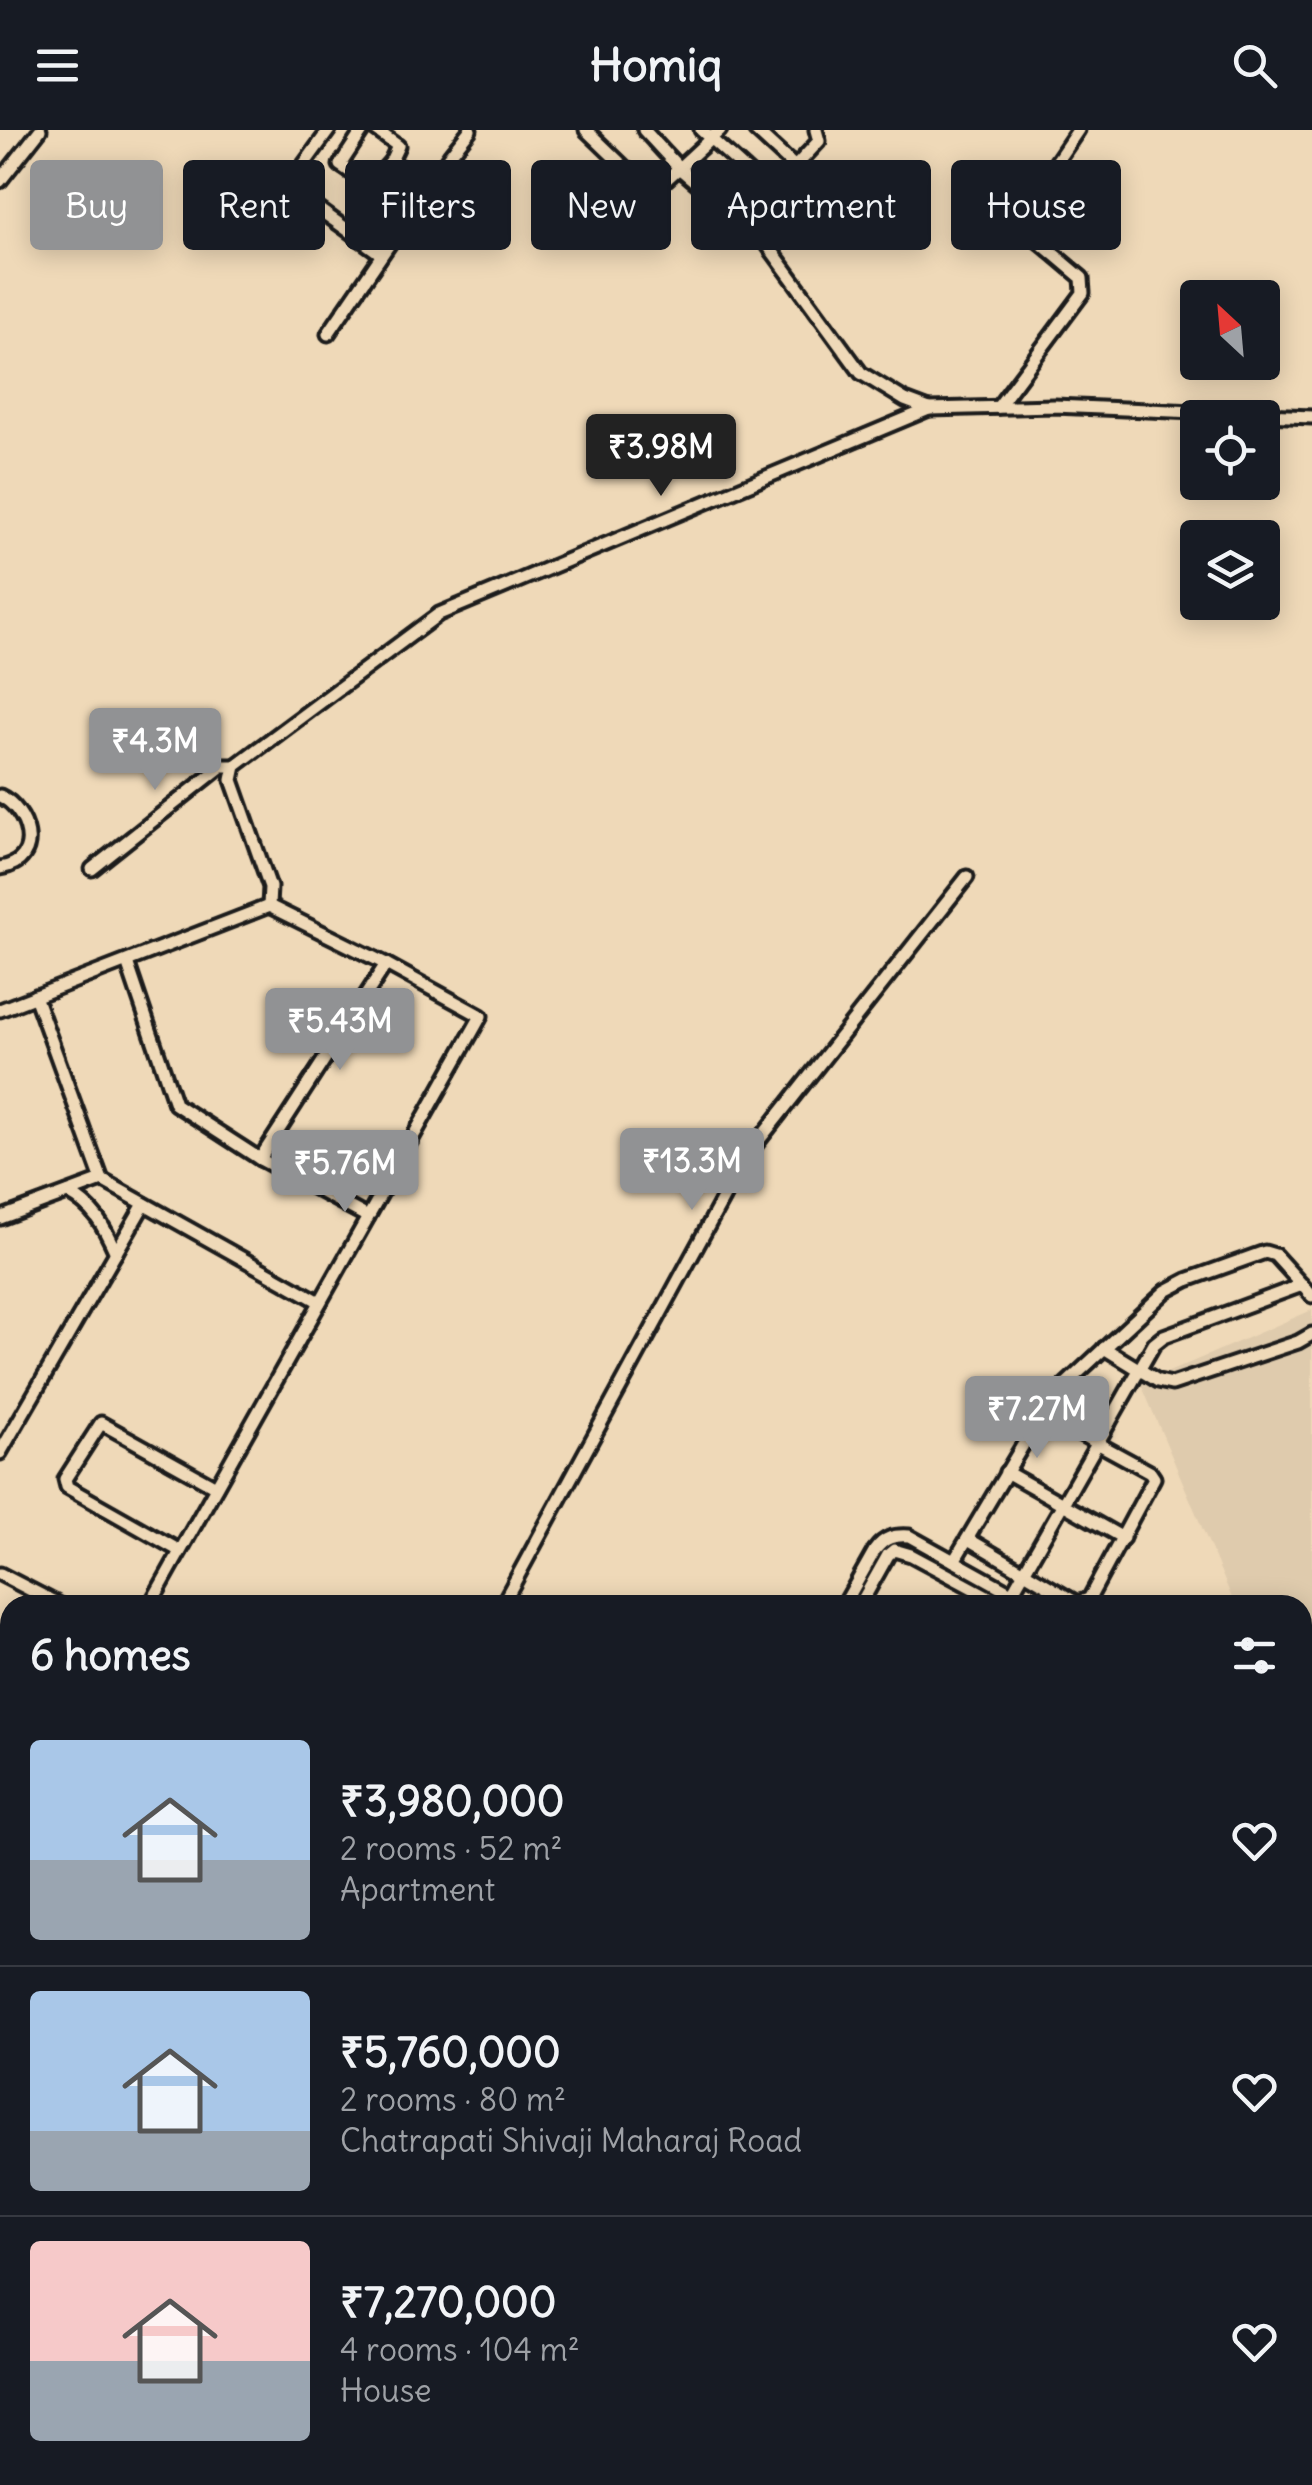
<!DOCTYPE html>
<meta charset="utf-8">
<style>
:root{--surface:#171b24;--page:#20242c;--text:#f1f3f6;--muted:#9ea1a6;--line:#363941;--accent:#919294}
body{margin:0;font-family:Delius,sans-serif;background:var(--page);color:var(--text);height:100vh;display:flex;flex-direction:column;font-size:38px;white-space:nowrap}
*{box-sizing:border-box;margin:0}
p{font-size:32px;color:var(--muted)}
.icon{flex:none;width:55px;height:55px;fill:none;stroke:currentColor;stroke-width:2;stroke-linecap:round;stroke-linejoin:round}
.map{position:relative;flex:1;overflow:hidden}
.details{position:absolute;left:0px;top:1465px;width:1312px;height:890px;display:flex;flex-direction:column;background:var(--surface);border-radius:30px 30px 0 0;box-shadow:0 5px 25px #0003}
.details>*{flex:none}
.banner{position:absolute;left:30px;top:30px;width:1252px;height:90px;display:flex;gap:20px}
.needle{width:65px;rotate:334deg}
.controls{position:absolute;left:1180px;top:150px;display:grid;gap:20px}
.controls a{display:grid;place-items:center;width:100px;height:100px;border-radius:10px;background:var(--surface);box-shadow:0 5px 25px #0003;font-size:50px}
.price{position:absolute;translate:-50% -85px;padding:0 22px;border-radius:10px;background:var(--accent);color:#fff;font-size:32px;line-height:65px;filter:drop-shadow(0 2px 5px #0008)}
.price::after{content:'';position:absolute;left:50%;top:60px;width:30px;height:22px;margin-left:-15px;background:inherit;clip-path:polygon(0 0,100% 0,50% 100%)}
.price.on{background:#222;color:#fff}
ul{padding:0;list-style:none}
li{display:flex;align-items:center;gap:30px;height:250px;padding:0 30px}
li+li{border-top:2px solid var(--line)}
li span{display:grid;place-items:center;flex:none;width:280px;height:200px;border-radius:10px;color:#555}
li>.icon{margin-inline-start:auto}
span .icon{width:120px;height:120px;fill:#fffc;stroke-width:1}
li b{font-size:42px}
h2{display:flex;justify-content:space-between;align-items:center;height:120px;padding:0 30px;font-size:42px}
.pill{padding:0 35px;border-radius:10px;background:var(--surface);box-shadow:0 5px 25px #0003;font-size:35px;line-height:90px}
.pill.on{background:var(--accent);color:#fff}
header{display:flex;justify-content:space-between;align-items:center;height:130px;padding:0 30px;background:var(--surface);font-size:45px;font-weight:700}
.map>svg:first-child{display:block}
</style>
<header><svg class="icon" aria-label="menu" viewBox="0 0 24 24"><path d="M4 6h16M4 12h16M4 18h16"/></svg>Homiq<svg class="icon" aria-label="search" viewBox="0 0 24 24"><circle cx="10" cy="10" r="6"/><path d="M15 15l6 6"/></svg></header>
<div class="map">
<svg width="1312" height="2355" viewBox="0 0 1312 2355">
<rect width="100%" height="100%" fill="#efd9b8"/>
<filter id="ink" filterUnits="userSpaceOnUse"><feTurbulence type="fractalNoise" baseFrequency=".01" numOctaves="2"/><feDisplacementMap in="SourceGraphic" scale="20" xChannelSelector="R" yChannelSelector="G"/><feConvolveMatrix kernelMatrix="1 2 1 2 8 2 1 2 1" color-interpolation-filters="sRGB"/></filter>
<g filter="url(#ink)">
<polygon fill="#dfcbad" points="1312,1180 1312,1501 1303,1506 1302,1475 1235,1475 1141,1254"/>
<g fill="none" stroke-linecap="round" stroke-linejoin="round">
<g stroke="#1c1c1c" stroke-width="19">
<g id="minor">
<polyline points="329,0 292,51 292,60 381,124"/>
<polyline points="363,0 340,35 370,55 391,31 398,16 376,0"/>
<polyline points="586,0 643,55 658,57 679,38 644,0"/>
<polyline points="701,0 767,59"/>
<polyline points="720,0 679,38 764,110 861,243 905,270 929,279"/>
<polyline points="755,0 795,37"/>
<polyline points="391,31 428,56"/>
<polyline points="0,51 40,0"/>
<polyline points="741,91 767,59 795,37 819,11 816,0"/>
<polyline points="328,204 450,25 470,0"/>
<polyline points="998,277 1083,163 1082,148 1018,94 1019,87 1078,0"/>
<path d="M0,666C27,678 47,730 0,738"/>
<polyline points="92,739 222,636 235,636"/>
<polyline points="269,776 270,757 232,650 235,636 439,484 929,279 1054,276 1312,287"/>
<polyline points="127,832 175,974 260,1029 368,1087"/>
<polyline points="35,866 102,1050"/>
<polyline points="0,880 269,776"/>
<polyline points="260,1029 386,834"/>
<path d="M68,1063C94,1077 104,1096 116,1123"/>
<polyline points="0,1088 102,1050 320,1172"/>
<polyline points="1104,1218 1158,1251 1172,1254 1298,1212 1312,1204"/>
<polyline points="1055,1264 1109,1293"/>
<polyline points="0,1323 144,1074"/>
<polyline points="1006,1342 1123,1408"/>
<polyline points="968,1409 1077,1473 1089,1469 1154,1348 1150,1342 1042,1283"/>
<polyline points="180,1421 67,1357 65,1349 101,1293 216,1357"/>
<polyline points="954,1431 1051,1268 1166,1161 1187,1150 1265,1122 1275,1125 1312,1166"/>
<polyline points="0,1444 60,1475"/>
<polyline points="1012,1463 1154,1214 1164,1206 1302,1155"/>
<polyline points="150,1475 481,886 386,834 269,776"/>
<polyline points="502,1475 745,1028 967,747"/>
<path d="M844,1475L875,1420C885,1407 894,1405 909,1406L1033,1475"/>
<polyline points="860,1475 888,1425 894,1420 911,1425 1004,1475"/>
<polyline points="0,1572 10,1574"/>
<polyline points="1312,1588 1304,1607 1312,1625"/>
<polyline points="1302,1659 1312,1684"/>
<polyline points="1302,1718 1312,1744"/>
<polyline points="0,1738 10,1721"/>
<polyline points="0,1770 10,1775"/>
<polyline points="0,2060 10,2042"/>
<polyline points="1302,2173 1312,2172"/>
<polyline points="0,2180 9,2188 0,2207"/>
<polyline points="1302,2308 1309,2316"/>
<polyline points="0,2344 10,2326"/>
<polyline points="1023,2345 1036,2355"/>
<polyline points="7,2355 12,2345"/>
<polyline points="31,2355 37,2345"/>
<polyline points="50,2355 55,2345"/>
<polyline points="728,2355 730,2345"/>
<polyline points="812,2355 822,2345"/>
<polyline points="989,2355 1001,2345"/>
<polyline points="1106,2355 1117,2345"/>
</g>
</g>
<use href="#minor" stroke="#efd9b8" stroke-width="11"/>
</g>
</g>
</svg>
<div class="controls">
<a><svg class="needle" viewBox="-14 -14 28 28"><path d="M0-13l5 13h-10z" fill="#e53935"/><path d="M0 13l5-13h-10z" fill="#9ea1a6"/></svg></a>
<a><svg class="icon" aria-label="locate" viewBox="0 0 24 24"><circle cx="12" cy="12" r="6"/><path d="M12 2v4M12 18v4M2 12h4M18 12h4"/></svg></a>
<a><svg class="icon" aria-label="layers" viewBox="0 0 24 24"><path d="M12 4l9 5-9 5-9-5zM3 14l9 5 9-5"/></svg></a>
</div>
<b class="price on" style="left:661px;top:369px">₹3.98M</b>
<b class="price" style="left:155px;top:663px">₹4.3M</b>
<b class="price" style="left:340px;top:943px">₹5.43M</b>
<b class="price" style="left:692px;top:1083px">₹13.3M</b>
<b class="price" style="left:345px;top:1085px">₹5.76M</b>
<b class="price" style="left:1037px;top:1331px">₹7.27M</b>
<div class="banner">
<a class="pill on">Buy</a>
<a class="pill">Rent</a>
<a class="pill">Filters</a>
<a class="pill">New</a>
<a class="pill">Apartment</a>
<a class="pill">House</a>
</div>
<section class="details">
<h2>6 homes<svg class="icon" aria-label="filters" viewBox="0 0 24 24"><path d="M4 7h16M4 17h16"/><circle cx="9" cy="7" r="2"/><circle cx="15" cy="17" r="2"/></svg></h2>
<ul>
<li><span style="background:linear-gradient(#a9c7e8 60%,#9aa5b1 0)"><svg class="icon" aria-label="home" viewBox="0 0 24 24"><path d="M3 11l9-7 9 7M6 9v11h12V9"/></svg></span><div><b>₹3,980,000</b><p>2 rooms · 52 m²</p><p>Apartment</p></div><svg class="icon" aria-label="heart" viewBox="0 0 24 24"><path d="M12 20l-8-8c-3-5 5-10 8-4 3-6 11-1 8 4z"/></svg></li>
<li><span style="background:linear-gradient(#a9c7e8 70%,#9aa5b1 0)"><svg class="icon" aria-label="home" viewBox="0 0 24 24"><path d="M3 11l9-7 9 7M6 9v11h12V9"/></svg></span><div><b>₹5,760,000</b><p>2 rooms · 80 m²</p><p>Chatrapati Shivaji Maharaj Road</p></div><svg class="icon" aria-label="heart" viewBox="0 0 24 24"><path d="M12 20l-8-8c-3-5 5-10 8-4 3-6 11-1 8 4z"/></svg></li>
<li><span style="background:linear-gradient(#f6c9c9 60%,#9aa5b1 0)"><svg class="icon" aria-label="home" viewBox="0 0 24 24"><path d="M3 11l9-7 9 7M6 9v11h12V9"/></svg></span><div><b>₹7,270,000</b><p>4 rooms · 104 m²</p><p>House</p></div><svg class="icon" aria-label="heart" viewBox="0 0 24 24"><path d="M12 20l-8-8c-3-5 5-10 8-4 3-6 11-1 8 4z"/></svg></li>
</ul>
</section>
</div>
